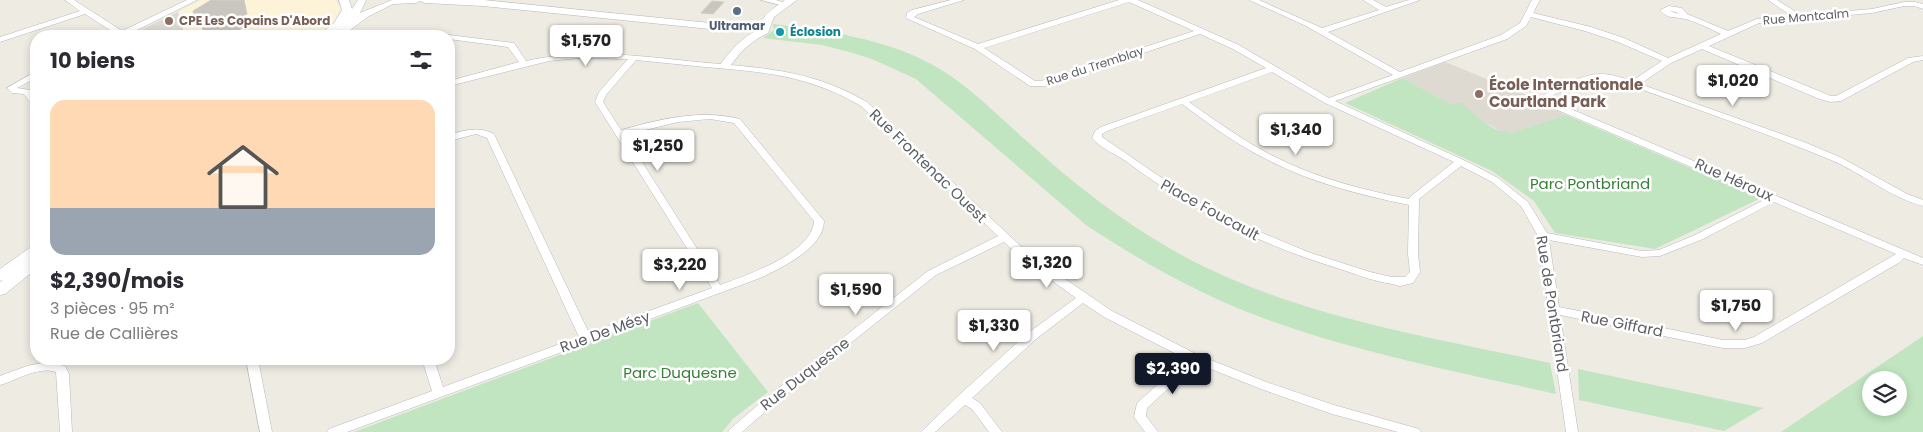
<!DOCTYPE html>
<html lang="fr">
<meta charset="utf-8">
<style>
:root{--surface:#fff;--page:#f7f7f7;--text:#2b2b33;--muted:#7c7c81;--line:#e1e1e2;--accent:#111827}
body{margin:0;font-family:Poppins,sans-serif;background:var(--page);color:var(--text);height:100vh;display:flex;flex-direction:column;font-size:19px;white-space:nowrap}
*{box-sizing:border-box;margin:0}
p{font-size:16px;color:var(--muted)}
.icon{flex:none;width:28px;height:28px;fill:none;stroke:currentColor;stroke-width:2;stroke-linecap:round;stroke-linejoin:round}
.map{position:relative;flex:1;overflow:hidden}
.side{position:absolute;left:30px;top:30px;width:425px;height:335px;display:flex;flex-direction:column;background:var(--surface);border-radius:20px;box-shadow:0 2px 8px #0003}
.side>*{flex:none}
.controls{position:absolute;left:1862px;top:371px;display:grid;gap:10px}
.controls a{display:grid;place-items:center;width:45px;height:45px;border-radius:50%;background:var(--surface);box-shadow:0 2px 8px #0003;font-size:25px}
.price{position:absolute;translate:-50% -42px;padding:0 11px;border-radius:5px;background:#fff;color:#222;font-size:16px;line-height:32px;filter:drop-shadow(0 1px 2px #0008)}
.price::after{content:'';position:absolute;left:50%;top:30px;width:15px;height:11px;margin-left:-8px;background:inherit;clip-path:polygon(0 0,100% 0,50% 100%)}
.price.current{background:var(--accent);color:#fff}
ul{padding:0;list-style:none}
li{display:grid;align-content:center;gap:10px;height:265px;padding:0 20px}
li+li{border-top:1px solid var(--line)}
li span{display:grid;place-items:center;height:155px;border-radius:15px;color:#555}
li>.icon{margin-inline-start:auto}
span .icon{width:90px;height:90px;fill:#fffc;stroke-width:1}
li b{font-size:21px}
h2{display:flex;justify-content:space-between;align-items:center;height:60px;padding:0 20px;font-size:21px}
.map>svg:first-child{display:block}
</style>
<div class="map">
<svg width="1923" height="432" viewBox="0 0 1923 432">
<rect width="100%" height="100%" fill="#eeebe3"/>
<polygon fill="#fdf3d9" points="201,0 336,0 340,10 335,20 316,36 185,36 178,12"/>
<g fill="#dedad1">
<polygon points="178,12 185,36 135,36 139,31"/>
<polygon points="1445,62 1541,101 1546,105 1566,115 1508,135 1402,78"/>
</g>
<g fill="#c1e5c0" fill-rule="evenodd">
<path d="M773,24C829,31 890,39 940,69C973,89 1001,119 1030,144C1073,183 1119,219 1169,248C1285,315 1422,335 1550,363L1556,394C1458,372 1358,353 1263,318C1200,295 1142,262 1086,225L916,79L872,59L849,52L822,45L763,38L774,30Z"/>
<path d="M1402,78L1451,104L1462,103C1475,114 1491,132 1508,132L1509,134L1566,115L1761,198L1655,249L1555,233L1534,201L1492,171L1345,103Z"/>
<polygon points="698,303 768,392 734,418 722,432 354,432"/>
<path d="M1923,336V432H1781ZM1871,380H1899V408H1871Z"/>
<polygon points="1578,369 1763,408 1724,431 1579,400"/>
</g>
<g fill="#c9c6c0" stroke="#d2cdc2">
<polygon points="211,0 244,0 247,14 242,17 243,21 240,23 242,28 237,31 238,36 204,36 202,26 196,27 193,11"/>
<polygon points="712,1 724,2 713,14 701,13"/>
</g>
<g fill="none" stroke-linecap="round" stroke-linejoin="round">
<g stroke="#b6b9bd" stroke-width="1">
<g id="street">
<polygon points="65,0 74,0 122,31 187,0 197,0 127,35 128,36 114,36 116,34 85,14 0,42 0,37 80,11"/>
<polygon points="761,0 776,0 788,4 784,6"/>
<path d="M951,0H964L918,14L914,17L978,44L1119,0H1138L1239,45L1329,98L1393,75L1306,26L1249,0H1259L1322,28L1379,10L1363,0H1373L1386,7L1409,0H1420L1328,32L1400,72L1501,35L1520,23L1532,0H1540L1533,13L1591,27L1624,38L1668,58L1721,34C1710,29 1697,22 1685,19C1675,16 1668,20 1660,10L1669,6L1682,8L1687,14L1728,31L1757,19L1792,16L1768,0H1777L1801,15L1872,9L1904,2H1915L1923,4V9L1914,6H1904L1872,13L1759,23L1709,46L1831,96H1836L1908,58L1923,56V60L1913,62L1841,101L1830,102L1817,98L1702,49L1671,63L1640,84L1804,142L1842,158L1907,194L1923,200V206C1889,197 1862,173 1831,160C1759,130 1684,105 1612,79H1593L1555,94L1552,97L1559,104L1923,258V265L1904,258L1900,262L1762,343L1745,348H1723L1560,315L1578,432H1566L1538,236L1521,206L1492,182L1461,166L1419,199L1418,254L1420,272L1413,283L1400,286L1392,284C1373,281 1355,274 1337,268C1261,245 1191,210 1127,162C1116,154 1101,149 1092,138L1095,131L1101,127L1266,68L1233,49L1200,34L1045,86H1030L975,49L906,18L907,13L912,10ZM1129,2L1194,31L1041,81H1035L984,48ZM1669,11L1676,12L1679,14ZM1531,17L1585,31L1618,42L1662,61L1632,81C1603,71 1595,72 1567,83C1557,87 1549,89 1543,97L1553,108L1766,199L1695,235L1659,250L1642,251L1547,233L1528,202L1498,178L1472,164L1335,101L1507,39L1526,26ZM1272,72L1325,103L1454,162L1411,196L1409,199C1363,190 1316,178 1273,156C1244,141 1216,121 1189,102ZM1182,104C1209,124 1237,145 1268,160C1312,183 1361,195 1409,205L1408,254L1410,272L1405,277H1392L1370,272L1308,252L1253,229L1201,203L1175,187L1102,137V134L1107,131ZM1774,202L1896,254L1754,337L1745,340H1723L1559,307L1549,240L1642,257L1660,256L1703,239Z"/>
<path d="M449,35L514,43L526,61C580,49 633,55 688,61C755,68 807,67 867,102L1030,255L1112,311L1198,355L1269,383L1334,405L1419,429L1421,432H1398L1332,414L1261,389L1196,363L1147,408L1146,416L1158,432H1145L1134,417L1137,403L1186,359L1104,317L1083,303L1036,339L972,398L980,403L1002,432H989L972,409L965,405L935,432H921L959,395L1028,333L1076,298L1022,259L1004,242L936,275L774,404L742,432H728L730,429L766,398L928,271L998,236L861,106C808,75 764,72 705,67C682,65 659,62 636,60L606,95L603,102L621,130C660,119 700,109 740,119L824,221C824,248 781,268 760,278L347,432H327L329,429L432,391L422,359H434L443,387L579,337L487,138L476,134L449,141V135C464,130 479,126 494,134L589,333L712,288L595,102L599,92L628,59L579,58L549,61L449,86V81L519,62L508,47L449,39V36H446ZM710,119L734,123L814,221C813,253 745,276 720,285L625,135L678,122Z"/>
<polygon points="33,73 36,73 36,78 17,88 30,90 36,98 36,107 33,106 24,94 12,93 7,88"/>
<polygon points="246,359 258,359 272,432 260,432"/>
<path d="M47,362L65,366L69,374L72,432H60L56,372C37,366 18,380 0,385V376L27,366Z"/>
</g>
</g>
<g stroke="#b5b8bd" stroke-width="1">
<g id="secondary">
<polygon points="339,0 349,0 352,9 358,0 366,0 360,13 392,0 484,0 720,24 750,23 755,26 750,29 720,30 483,6 425,3 420,1 416,3 393,4 369,16 342,36 331,36 331,35 318,36 334,23 342,10"/>
<path d="M785,0H797L774,17L768,33C750,42 740,52 729,68H721L719,66C731,50 741,38 759,29C762,14 773,9 785,0Z"/>
<polygon points="36,245 36,269 5,294 0,295 0,282 3,280 0,281 0,269 31,247"/>
</g>
</g>
<use href="#street" fill="#fff" fill-rule="evenodd"/>
<use href="#secondary" fill="#fff" fill-rule="evenodd"/>
</g>
<circle fill="#5c6f8a" stroke="#fff" stroke-width="2" cx="737" cy="11" r="5"/>
<g fill="#8d6e63" stroke="#fff" stroke-width="2">
<circle cx="169" cy="21" r="5"/>
<circle cx="1479" cy="94" r="5"/>
</g>
<circle fill="#0f9aa8" stroke="#fff" stroke-width="2" cx="780" cy="32" r="5"/>
<g text-anchor="middle" stroke-width="5" stroke-linejoin="round" paint-order="stroke">
<g font-size="12" fill="#5b5f64" stroke="#fff">
<text transform="translate(1806 17) rotate(-5)" y="4">Rue Montcalm</text>
<text transform="translate(1095 66) rotate(-18)" y="4">Rue du Tremblay</text>
</g>
<g font-size="12" font-weight="bold" fill="#785e54" stroke="#fff" text-anchor="start">
<text x="179" y="25">CPE Les Copains D'Abord</text>
</g>
<g font-size="12" font-weight="bold" fill="#4e5e75" stroke="#fff">
<text x="737" y="30">Ultramar</text>
</g>
<g font-size="12" font-weight="bold" fill="#0d838f" stroke="#fff" text-anchor="start">
<text x="790" y="36">Éclosion</text>
</g>
<g font-size="15" font-weight="bold" fill="#785e54" stroke="#fff" text-anchor="start">
<text x="1489" y="90">École Internationale<tspan x="1489" dy="17">Courtland Park</tspan></text>
</g>
<g font-size="15" fill="#5b5f64" stroke="#fff">
<text transform="translate(928 166) rotate(44)" y="5">Rue Frontenac Ouest</text>
<text transform="translate(1734 180) rotate(24)" y="5">Rue Héroux</text>
<text transform="translate(1210 210) rotate(29)" y="5">Place Foucault</text>
<text transform="translate(1552 304) rotate(81)" y="5">Rue de Pontbriand</text>
<text transform="translate(1622 324) rotate(11)" y="5">Rue Giffard</text>
<text transform="translate(605 332) rotate(-20)" y="5">Rue De Mésy</text>
<text transform="translate(805 374) rotate(-38)" y="5">Rue Duquesne</text>
</g>
<g font-size="15" fill="#358136" stroke="#fff">
<text x="1590" y="189">Parc Pontbriand</text>
<text x="680" y="378">Parc Duquesne</text>
</g>
</g>
</svg>
<div class="controls">
<a><svg class="icon" aria-label="layers" viewBox="0 0 24 24"><path d="M12 4l9 5-9 5-9-5zM3 14l9 5 9-5"/></svg></a>
</div>
<b class="price" style="left:586px;top:67px">$1,570</b>
<b class="price" style="left:1733px;top:107px">$1,020</b>
<b class="price" style="left:1296px;top:156px">$1,340</b>
<b class="price" style="left:658px;top:172px">$1,250</b>
<b class="price" style="left:1047px;top:289px">$1,320</b>
<b class="price" style="left:680px;top:291px">$3,220</b>
<b class="price" style="left:856px;top:316px">$1,590</b>
<b class="price" style="left:1736px;top:332px">$1,750</b>
<b class="price" style="left:994px;top:352px">$1,330</b>
<b class="price current" style="left:1173px;top:395px">$2,390</b>
<section class="side">
<h2>10 biens<svg class="icon" aria-label="filters" viewBox="0 0 24 24"><path d="M4 7h16M4 17h16"/><circle cx="9" cy="7" r="2"/><circle cx="15" cy="17" r="2"/></svg></h2>
<ul>
<li><span style="background:linear-gradient(#ffd9b3 70%,#9aa5b1 0)"><svg class="icon" aria-label="home" viewBox="0 0 24 24"><path d="M3 11l9-7 9 7M6 9v11h12V9"/></svg></span><div><b>$2,390/mois</b><p>3 pièces · 95 m²</p><p>Rue de Callières</p></div></li>
</ul>
</section>
</div>
